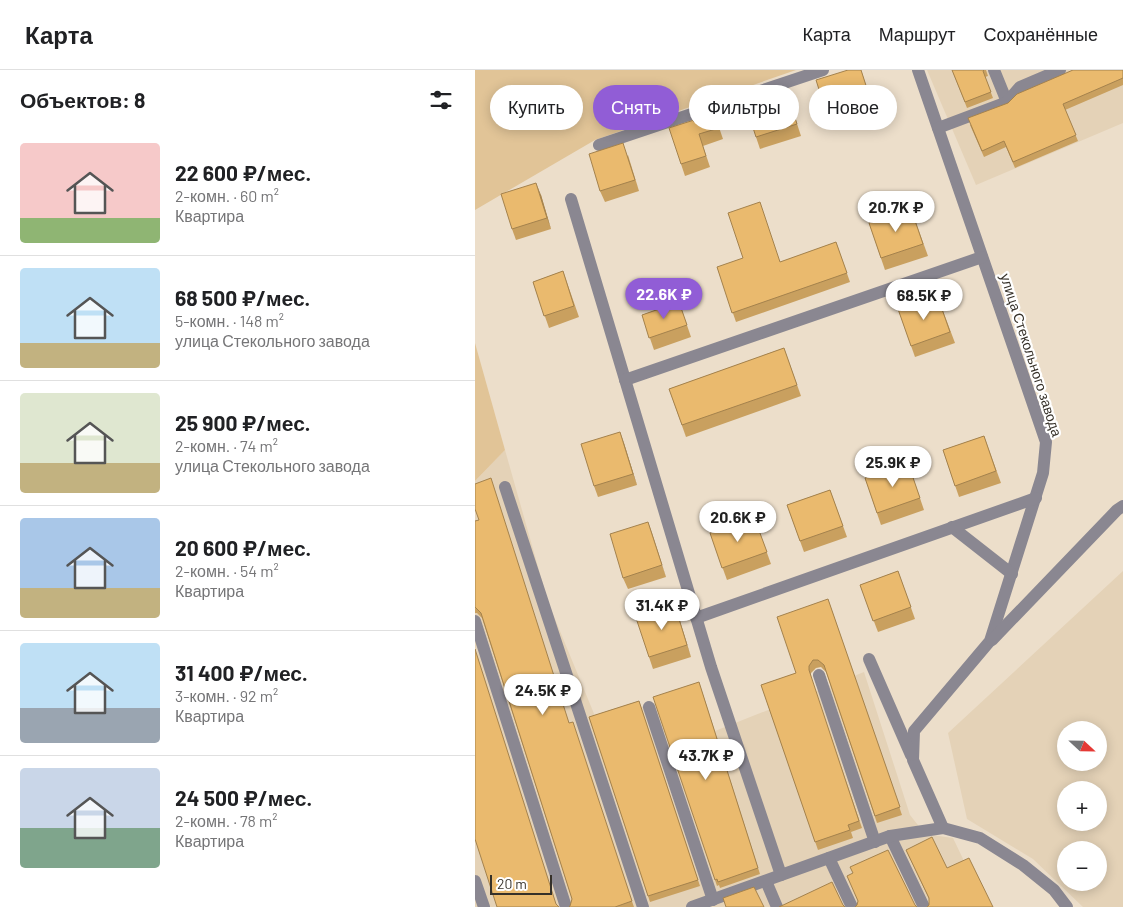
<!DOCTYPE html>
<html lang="ru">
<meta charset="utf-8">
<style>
:root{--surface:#fff;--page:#f6f6f6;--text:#202124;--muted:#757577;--line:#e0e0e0;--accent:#915dd6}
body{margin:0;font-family:Barlow,sans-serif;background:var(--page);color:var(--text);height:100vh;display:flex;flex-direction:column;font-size:19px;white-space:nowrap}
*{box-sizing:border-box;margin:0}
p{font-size:16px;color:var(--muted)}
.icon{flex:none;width:28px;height:28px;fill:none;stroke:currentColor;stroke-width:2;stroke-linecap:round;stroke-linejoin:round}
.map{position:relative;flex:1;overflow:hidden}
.drawer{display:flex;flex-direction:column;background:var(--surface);width:475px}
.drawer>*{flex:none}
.banner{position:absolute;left:15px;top:15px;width:475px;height:45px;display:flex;gap:10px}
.needle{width:32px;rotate:112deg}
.buttons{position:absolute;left:582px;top:651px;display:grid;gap:10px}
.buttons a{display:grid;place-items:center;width:50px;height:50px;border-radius:50%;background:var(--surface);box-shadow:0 2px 12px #0003;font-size:25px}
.scale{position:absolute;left:15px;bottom:12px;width:62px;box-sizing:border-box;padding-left:5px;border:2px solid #363129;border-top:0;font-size:14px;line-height:18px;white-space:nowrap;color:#363129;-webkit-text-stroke:4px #fff;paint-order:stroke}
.price{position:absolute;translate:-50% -42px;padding:0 11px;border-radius:18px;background:#fff;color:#222;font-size:16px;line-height:32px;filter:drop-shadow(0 1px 2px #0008)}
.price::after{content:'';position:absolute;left:50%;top:30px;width:15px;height:11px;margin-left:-8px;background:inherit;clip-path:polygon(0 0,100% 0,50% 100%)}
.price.on{background:var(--accent);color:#fff}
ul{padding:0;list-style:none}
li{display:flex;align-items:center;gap:15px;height:125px;padding:0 20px}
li+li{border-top:1px solid var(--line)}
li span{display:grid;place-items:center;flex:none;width:140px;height:100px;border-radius:5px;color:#555}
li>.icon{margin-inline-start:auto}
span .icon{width:60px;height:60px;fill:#fffc;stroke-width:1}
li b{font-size:21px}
h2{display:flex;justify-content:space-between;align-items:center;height:60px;padding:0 20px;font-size:21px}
.chip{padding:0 18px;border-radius:22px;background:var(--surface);box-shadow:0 2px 12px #0003;font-size:18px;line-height:45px}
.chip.on{background:var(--accent);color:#fff}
header{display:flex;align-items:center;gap:30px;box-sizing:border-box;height:70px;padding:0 25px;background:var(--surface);border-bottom:1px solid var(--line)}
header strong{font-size:24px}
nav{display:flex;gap:28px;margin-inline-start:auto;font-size:18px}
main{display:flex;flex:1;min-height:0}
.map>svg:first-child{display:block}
</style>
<header>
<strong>Карта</strong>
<nav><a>Карта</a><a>Маршрут</a><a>Сохранённые</a></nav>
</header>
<main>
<section class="drawer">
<h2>Объектов: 8<svg class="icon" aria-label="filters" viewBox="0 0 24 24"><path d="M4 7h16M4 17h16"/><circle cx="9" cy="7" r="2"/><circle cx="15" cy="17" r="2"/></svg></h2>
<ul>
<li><span style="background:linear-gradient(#f6c9c9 75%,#8fb573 0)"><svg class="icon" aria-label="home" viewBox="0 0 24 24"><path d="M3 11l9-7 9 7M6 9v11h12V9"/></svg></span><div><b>22 600 ₽/мес.</b><p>2-комн. · 60 m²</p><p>Квартира</p></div></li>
<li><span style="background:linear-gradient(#bfe0f5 75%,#c2b280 0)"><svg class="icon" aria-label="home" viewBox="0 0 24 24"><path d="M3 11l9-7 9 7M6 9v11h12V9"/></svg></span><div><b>68 500 ₽/мес.</b><p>5-комн. · 148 m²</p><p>улица Стекольного завода</p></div></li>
<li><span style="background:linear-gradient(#dfe7d0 70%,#c2b280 0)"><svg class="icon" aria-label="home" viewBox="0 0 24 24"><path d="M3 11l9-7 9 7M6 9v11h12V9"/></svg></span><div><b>25 900 ₽/мес.</b><p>2-комн. · 74 m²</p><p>улица Стекольного завода</p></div></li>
<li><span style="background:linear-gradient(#a9c7e8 70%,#c2b280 0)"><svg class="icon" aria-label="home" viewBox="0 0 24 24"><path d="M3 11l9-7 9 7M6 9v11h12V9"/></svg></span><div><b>20 600 ₽/мес.</b><p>2-комн. · 54 m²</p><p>Квартира</p></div></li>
<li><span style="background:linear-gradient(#bfe0f5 65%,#9aa5b1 0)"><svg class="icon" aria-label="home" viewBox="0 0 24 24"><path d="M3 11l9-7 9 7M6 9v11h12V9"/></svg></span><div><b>31 400 ₽/мес.</b><p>3-комн. · 92 m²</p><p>Квартира</p></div></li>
<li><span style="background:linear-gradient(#c9d6e8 60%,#7fa58c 0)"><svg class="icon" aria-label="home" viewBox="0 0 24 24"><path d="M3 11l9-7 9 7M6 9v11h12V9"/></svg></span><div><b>24 500 ₽/мес.</b><p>2-комн. · 78 m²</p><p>Квартира</p></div></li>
</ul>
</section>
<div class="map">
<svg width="648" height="837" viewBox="0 0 648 837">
<rect width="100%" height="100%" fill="#ecdeca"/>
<g fill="#e4d2b7" fill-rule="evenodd">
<polygon points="452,0 648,0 648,53 501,115"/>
<polygon points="30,380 73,532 122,651 226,618 240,661 389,602 435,745 450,764 478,768 511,837 0,837 0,411"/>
<path d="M648,501V837H608L558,789L492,749L473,663ZM591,660H624V692H591ZM591,720H624V752H591ZM591,780H624V812H591Z"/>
</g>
<g fill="#e1c497">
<polygon points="0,0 321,0 120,70 0,140"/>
<polygon points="0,273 30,380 0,411"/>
</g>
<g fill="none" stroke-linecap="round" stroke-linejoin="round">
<g stroke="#8a8791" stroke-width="12">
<polyline points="443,0 571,372 568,403 515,571 439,661 438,690 468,758"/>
<polyline points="519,0 532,32"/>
<polyline points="463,58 532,32 545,17 585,0"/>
<polyline points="124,75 348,0"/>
<polyline points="96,129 236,597 306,805"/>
<polyline points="150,310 507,187"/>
<polyline points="30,417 168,837"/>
<polyline points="477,457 537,504"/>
<polyline points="221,548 561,428"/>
<polyline points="0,551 91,837"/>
<polyline points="517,570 642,440 648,436"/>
<polyline points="394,589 436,685"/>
<polyline points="344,605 400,772"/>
<polyline points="174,637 238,830"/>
<polyline points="415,766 449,837"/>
<polyline points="354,788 377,837"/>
<polyline points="0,811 9,837"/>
<polyline points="291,811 302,837"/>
<polyline points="217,837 415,766 468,758 505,768 548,795 579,820 592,837"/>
</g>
</g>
<g fill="#c9a05f">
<polygon points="386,0 401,46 358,59 353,48"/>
<polygon points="477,0 511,0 513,6 510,7 518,28 492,38"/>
<polygon points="648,0 648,15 590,40 603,71 540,98 531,77 509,87 495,55 533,33"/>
<polygon points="311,20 326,66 285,79 281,67"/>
<polygon points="236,34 248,69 228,76 235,97 210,106 206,94"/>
<polygon points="153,85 164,121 130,132 125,121"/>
<polygon points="66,125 76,159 41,170 37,159"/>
<polygon points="436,139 453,186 410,200 394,153"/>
<polygon points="361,172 375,212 261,252 242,197 306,192"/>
<polygon points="88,201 104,247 74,258 58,212"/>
<polygon points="462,225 480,273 440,287 423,239"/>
<polygon points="204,232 216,267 179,280 167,245"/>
<polygon points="309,278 326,326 211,367 194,319"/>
<polygon points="145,362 162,415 123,427 119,416"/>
<polygon points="509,366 526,413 484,427 468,380"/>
<polygon points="433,393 449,440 406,455 390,408"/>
<polygon points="355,420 372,467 329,482 312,435"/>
<polygon points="279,447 296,494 252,510 235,463"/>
<polygon points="4,450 94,653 159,837 94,837 95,836 97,829 7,548 2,543 0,543 0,451"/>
<polygon points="173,452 191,507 153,519 148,508"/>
<polygon points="423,501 440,549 403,562 385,515"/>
<polygon points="353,529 427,745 402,753 351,602 346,597 341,598 336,603 336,608 387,758 376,762 378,768 343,780 286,615 321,603"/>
<polygon points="200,536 216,587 178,599 174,587"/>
<polygon points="224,612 285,804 245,818 244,815 242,816 240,810"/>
<polygon points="164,631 225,816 175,832 114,647"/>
<polygon points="431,780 472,798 454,835 454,829"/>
</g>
<g fill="#a4824d">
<polygon points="61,113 66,125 76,159 72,148"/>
<polygon points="145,362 149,373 162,415 158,404"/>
<polygon points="173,452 177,463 191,507 187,495"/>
<polygon points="200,536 204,548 216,587 212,575"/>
</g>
<g fill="#eaba6e" stroke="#a4824d">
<polygon points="373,0 386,0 397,34 353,48 341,10"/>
<polygon points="477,0 509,0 508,1 516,22 490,32"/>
<polygon points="598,0 648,0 648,8 588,34 601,65 538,92 529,71 507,81 493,48 533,33 542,24"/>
<polygon points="311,20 322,54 281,67 270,33"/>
<polygon points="236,34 244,58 224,64 231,86 206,94 194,58 219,50 219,52 216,41"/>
<polygon points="148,73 160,110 125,121 114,84"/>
<polygon points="61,113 72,148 37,159 26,124"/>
<polygon points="285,132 305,192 361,172 372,203 257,243 242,197 268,188 253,143"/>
<polygon points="436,139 448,174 406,188 394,153"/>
<polygon points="88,201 99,236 69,246 58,212"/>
<polygon points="462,225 475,262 436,276 423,239"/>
<polygon points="204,232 212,255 174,268 167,245"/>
<polygon points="309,278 322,315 207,355 194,319"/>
<polygon points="145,362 158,404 119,416 106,374"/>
<polygon points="509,366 521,401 480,416 468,380"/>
<polygon points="433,393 445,428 402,443 390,408"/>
<polygon points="16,408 94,653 98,652 157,831 140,837 94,837 95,836 97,829 6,543 0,537 0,451 4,450 0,439 0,414"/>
<polygon points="355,420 368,456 325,471 312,435"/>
<polygon points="279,447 292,482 247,498 235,463"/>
<polygon points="173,452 187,495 148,508 135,464"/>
<polygon points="423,501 436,537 398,551 385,515"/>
<polygon points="353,529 425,737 400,746 349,595 343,590 338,590 334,596 334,600 384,751 373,755 375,760 340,772 286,615 321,603 302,547"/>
<polygon points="200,536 212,575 174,587 161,548"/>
<polygon points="0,579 81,834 84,837 22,837 0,769"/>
<polygon points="224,612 283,798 243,812 242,809 240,810 178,627"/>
<polygon points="164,631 223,810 173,826 114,647"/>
<polygon points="457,767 472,798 494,788 518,837 452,837 454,835 454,828 431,780"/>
<polygon points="413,780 440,835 442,837 380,837 382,835 383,831 372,806 378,803 375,797"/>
<polygon points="357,812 368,835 370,837 304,837"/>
<polygon points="279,817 289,837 251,837 248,828"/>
</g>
<g text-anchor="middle" stroke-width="4.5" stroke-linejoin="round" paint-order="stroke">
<g font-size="14" fill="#363129" stroke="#fff">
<text transform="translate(556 285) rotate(72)" y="5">улица Стекольного завода</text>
</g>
</g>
</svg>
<div class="buttons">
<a><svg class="needle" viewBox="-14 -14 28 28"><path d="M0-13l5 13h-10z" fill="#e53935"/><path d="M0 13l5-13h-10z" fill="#757577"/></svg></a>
<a>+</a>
<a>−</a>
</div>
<div class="scale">20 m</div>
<b class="price" style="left:421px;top:163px">20.7K ₽</b>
<b class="price on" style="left:189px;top:250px">22.6K ₽</b>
<b class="price" style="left:449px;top:251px">68.5K ₽</b>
<b class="price" style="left:418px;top:418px">25.9K ₽</b>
<b class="price" style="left:263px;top:473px">20.6K ₽</b>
<b class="price" style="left:187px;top:561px">31.4K ₽</b>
<b class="price" style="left:68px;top:646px">24.5K ₽</b>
<b class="price" style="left:231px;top:711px">43.7K ₽</b>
<div class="banner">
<a class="chip">Купить</a>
<a class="chip on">Снять</a>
<a class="chip">Фильтры</a>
<a class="chip">Новое</a>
</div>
</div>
</main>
